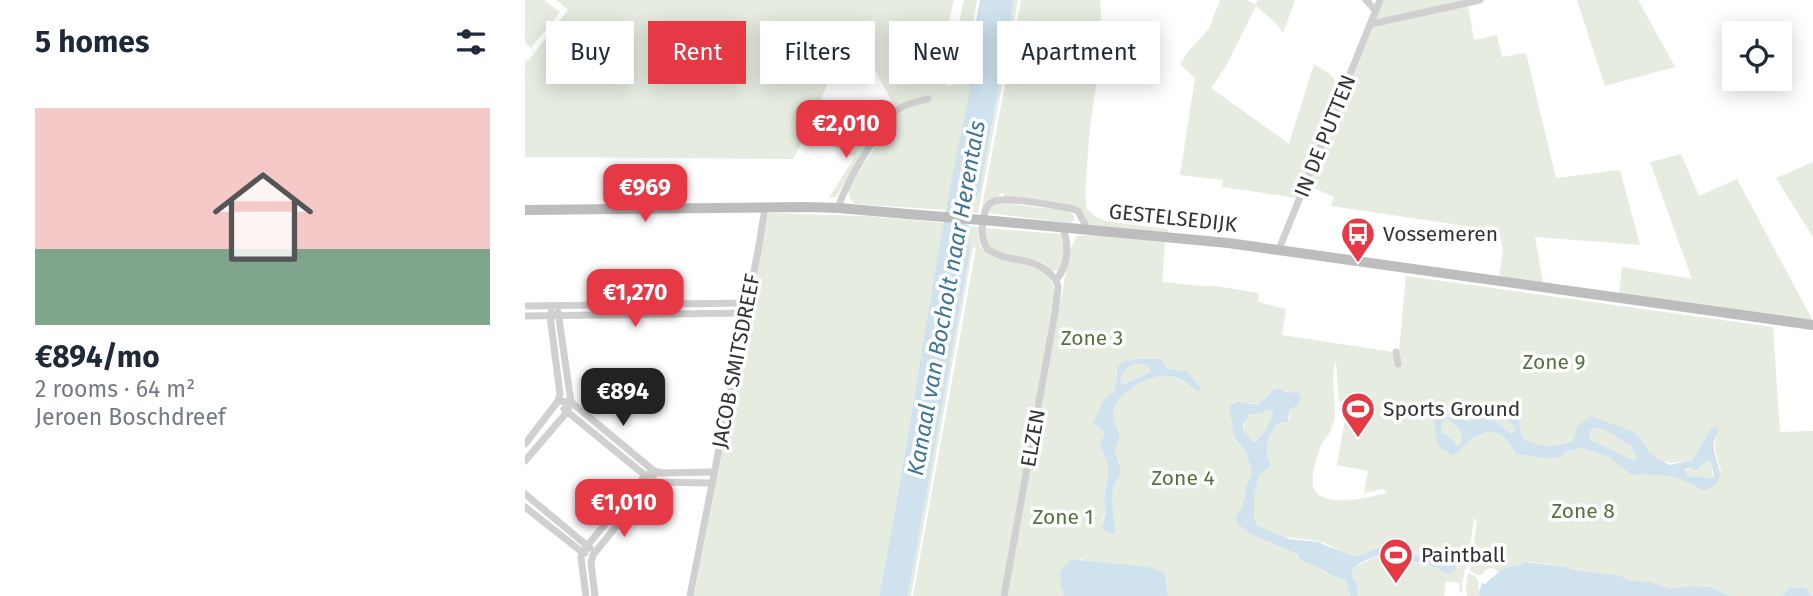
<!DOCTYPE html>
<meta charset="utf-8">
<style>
:root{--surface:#fff;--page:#f6f6f7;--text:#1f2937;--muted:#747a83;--line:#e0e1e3;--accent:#e63946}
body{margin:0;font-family:"Fira Sans",sans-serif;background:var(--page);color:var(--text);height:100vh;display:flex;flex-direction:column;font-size:26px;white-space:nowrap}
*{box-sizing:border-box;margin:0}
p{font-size:23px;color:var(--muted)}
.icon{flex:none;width:38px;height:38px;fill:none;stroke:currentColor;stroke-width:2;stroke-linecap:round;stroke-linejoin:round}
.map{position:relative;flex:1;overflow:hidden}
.details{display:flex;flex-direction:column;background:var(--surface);width:525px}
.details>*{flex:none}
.hud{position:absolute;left:21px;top:21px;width:665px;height:63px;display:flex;gap:14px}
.controls{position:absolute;left:1197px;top:21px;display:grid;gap:14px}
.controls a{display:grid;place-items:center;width:70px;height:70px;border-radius:0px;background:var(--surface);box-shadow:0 4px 18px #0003;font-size:35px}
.price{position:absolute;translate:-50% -60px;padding:0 16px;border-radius:14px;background:var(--accent);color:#fff;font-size:23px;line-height:46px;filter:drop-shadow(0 2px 4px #0008)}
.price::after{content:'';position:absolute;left:50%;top:42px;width:21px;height:16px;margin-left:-10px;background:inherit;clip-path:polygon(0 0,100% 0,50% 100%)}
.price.active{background:#222;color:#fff}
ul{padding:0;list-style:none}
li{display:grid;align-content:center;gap:14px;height:371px;padding:0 35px}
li+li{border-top:2px solid var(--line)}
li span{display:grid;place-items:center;height:217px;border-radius:0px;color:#555}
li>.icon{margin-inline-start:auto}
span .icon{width:126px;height:126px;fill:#fffc;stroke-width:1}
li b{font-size:30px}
h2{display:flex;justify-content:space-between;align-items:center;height:84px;padding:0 35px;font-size:30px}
.pill{padding:0 24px;border-radius:0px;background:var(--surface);box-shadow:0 4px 18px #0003;font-size:24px;line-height:63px}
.pill.active{background:var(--accent);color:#fff}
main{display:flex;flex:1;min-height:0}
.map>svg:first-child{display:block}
</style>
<main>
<section class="details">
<h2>5 homes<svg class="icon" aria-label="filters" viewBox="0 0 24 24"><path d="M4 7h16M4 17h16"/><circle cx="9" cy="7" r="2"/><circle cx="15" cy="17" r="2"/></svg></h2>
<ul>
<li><span style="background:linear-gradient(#f6c9c9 65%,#7fa58c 0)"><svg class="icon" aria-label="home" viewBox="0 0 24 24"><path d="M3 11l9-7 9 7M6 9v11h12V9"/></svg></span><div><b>€894/mo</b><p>2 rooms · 64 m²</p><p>Jeroen Boschdreef</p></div></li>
</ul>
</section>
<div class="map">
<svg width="1288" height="596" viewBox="0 0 1288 596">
<rect width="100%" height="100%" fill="#fff"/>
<g fill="#e6ecdf" fill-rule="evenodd">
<polygon points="0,0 19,0 35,12 6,48 0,43"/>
<path d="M31,0H429L420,37L422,86L428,85L430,39L439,0H452L441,70L445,90L422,210L330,204C325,199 323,195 324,188L372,112L346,62L312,57L296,100L362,118L334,158L311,197H304L330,157L282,133L268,159L0,157V60L3,61L43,10Z"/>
<polygon points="489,0 493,0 453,213 445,212 455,191"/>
<polygon points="496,0 575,0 576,15 575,59 565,127 560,193 562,209 570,216 580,221 643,229 643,233 567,226 562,222 557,213 480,198 478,193 476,194 456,212"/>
<polygon points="695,0 722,0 731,5 732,0 770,0 758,33 750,22 731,6 701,66 686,88 764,144 789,64 805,74 817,91 772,198 697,187 698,180 655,175 670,78 655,64 665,49 684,29"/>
<polygon points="857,0 947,0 850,21"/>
<polygon points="1052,0 1113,0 1150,67 1080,86"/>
<polygon points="943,5 949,40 972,35 977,57 1001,53 1031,178 1095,170 1115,245 1010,237 1018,283 974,276 978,251 974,231 806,206 809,197 782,185 846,27"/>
<polygon points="1156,154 1174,196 1212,179 1288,321 1094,294 1097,267 1167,279 1125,162"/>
<polygon points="1288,162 1288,237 1251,178"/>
<polygon points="475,203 544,211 549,216 549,220 545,223 462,213 469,204"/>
<path d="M243,213L340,216L419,223C396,347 378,472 354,596H169Z"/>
<path d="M442,226L454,227C446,286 536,236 529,303L477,596H388L451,248L448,247L386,596H383L444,250Z"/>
<path d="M460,228L536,234C543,243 538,258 536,269L532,271H528C523,268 520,263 514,261C500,255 464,258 459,239C459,238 460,228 460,228Z"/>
<path d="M570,235L640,242L637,282L675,286H691L734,293L733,302L761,309L757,335L868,352L874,351L881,276L1248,327L1255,432L1288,431V596H1286L1281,588L1265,587L1257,596H1205L1186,587L1173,586L1145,589L1126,582L1105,580L1094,575L1054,571L1040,567L1007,562L996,563L973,572L968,568L961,569L958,574L953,575L947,572L945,569L952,522L949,517L943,563L940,570H936L928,561L917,560L908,556H891L885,553L853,548L833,556H827C816,553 807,545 796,542C774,537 749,540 731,525L729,521V496L734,475L746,465L742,455L743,439L752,424L761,423L765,419V409L772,406L776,396C769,392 761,392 753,388L748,390L734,404L708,402L704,406L709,439L721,452L727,473C719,488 723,505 711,516L714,523L727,535L770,553L776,561L786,563L797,571L813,578L821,580L825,596H643L640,572C612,564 583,567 555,559L536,586L539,596H482L545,249L552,236ZM624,359L638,361L643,369L662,371L677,389L673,392C666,387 658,380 650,377C628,371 592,390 588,413C586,431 599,427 589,450L595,464L593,479L587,490L588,527L591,533L586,534L582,531L578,519L581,511L579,497L583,476L582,463L575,444L580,433L568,423L578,400L588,393L591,384V370ZM811,362L814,402H821L822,408L812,465L843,471L839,493L858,489L862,493C845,497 799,509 789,489C785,479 791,460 794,451C796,442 804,436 807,427C815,407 803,380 811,362ZM913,402L919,416L943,421L983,407L993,415L997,437C1016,449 1028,447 1048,441L1052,427L1110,432C1128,460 1132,467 1167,460L1186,429L1194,431C1186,446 1192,456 1196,471L1177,491C1157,475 1131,474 1106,475L1085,456L1056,448L1043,451L1036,457L1024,459L991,454C987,448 982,440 977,436C960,423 940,445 929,456L911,441Z"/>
<path d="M608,364L622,365L626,372L600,384L597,383C594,373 601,369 608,364Z"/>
<path d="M742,409L748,410C748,419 736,438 728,442L718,430L721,418C728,412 734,416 742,409Z"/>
<polygon points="976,415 984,421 990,427 990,433 985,433 970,421 971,416"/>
<path d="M922,419C932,427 939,430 936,444L933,446L924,437L916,432L918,420Z"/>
<polygon points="1068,428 1080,430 1106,446 1112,459 1107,460 1066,440 1063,431"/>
<polygon points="1182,461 1186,463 1188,478 1163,476 1158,470 1173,468"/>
<path d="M858,556L878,559L916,569L921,573L931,569L932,567L940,572L937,583V593L934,592L935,583L921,581L919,596H833L832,583C827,579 826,574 828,568L847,558Z"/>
<path d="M943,574H946C955,579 953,581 954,591L958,583L954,596H942L941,586Z"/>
</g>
<g fill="#cfe2ee" fill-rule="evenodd">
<path d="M455,0H489L455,191C443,213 442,225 445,250L383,596H354C387,428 408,258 445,90L441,70Z"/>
<path d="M612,359H635L638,361L643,369L662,371L677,389L673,392C666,387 659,380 650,377C628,371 592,390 588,413C587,424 596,431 594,440C593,443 591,446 589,450C592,457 596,465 595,472C595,479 590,482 588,488C586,494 589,527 591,534H586L577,528L581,511L579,497L583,476L582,463L575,444L580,433L568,423L578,400L588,393L591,384L592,368L597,362ZM608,364L622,365L626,372L600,384L597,383C594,373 601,369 608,364Z"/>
<path d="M753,388L762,392L774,393L776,398L772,406L765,409L763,422L752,424L743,439L742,455L746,465L734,475L729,496V519L732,526L764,539L793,542L827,556H833L853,548L885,553L891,556H908L917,560L928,561L932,565L931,569L923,574C915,566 866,555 853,556C845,557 835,563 828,568C826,574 827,579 832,583L833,596H825L821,580C801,576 793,564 776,561L772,554L725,534L712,523L711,516L716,510L720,497L721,486L727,473L721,452L709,438L704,406C712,397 724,406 734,404L748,390ZM742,409L748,410C748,419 736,438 729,442L719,431L718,425L724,415L738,413Z"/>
<path d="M913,401L919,416L943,421L983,407L993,415L997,437C1016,449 1028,447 1048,441L1052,427L1065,416L1110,432L1124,452L1133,459L1145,465L1167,460L1186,429L1192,426L1194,431C1192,435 1190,438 1189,442C1186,464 1211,479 1177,491C1157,475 1131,474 1106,475L1085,457L1056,448L1043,451L1036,457L1024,459L991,454C987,448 982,440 977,436C960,423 940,445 929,456L916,449L911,441L908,403ZM976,415L984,421L990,427V433H985L970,421L971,417ZM922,419C932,427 939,430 936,443L933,446L924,437L916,432L918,420ZM1068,428L1080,430L1106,446L1112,459L1107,460L1066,440L1064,432ZM1182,461L1186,463L1189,476L1188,478L1163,476L1159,470L1163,468L1171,470Z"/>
<polygon points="546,559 622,567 640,572 643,596 539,596 536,586 535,572"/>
<polygon points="1001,562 1040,567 1054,571 1094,575 1105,580 1126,582 1145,589 1168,586 1186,587 1205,596 955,596 954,592 957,583 960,584 976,570"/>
<polygon points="1265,587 1281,588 1286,596 1257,596"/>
</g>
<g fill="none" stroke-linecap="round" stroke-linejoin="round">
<g stroke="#d0d0d0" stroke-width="7">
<polyline points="841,0 851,11"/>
<polyline points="846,24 955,0"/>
<path d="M314,208C315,192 359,119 372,110C380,104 394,101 403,99"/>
<polyline points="754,249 855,0"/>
<path d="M531,280C509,252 487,266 462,249C457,240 456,232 458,222C459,214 460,207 467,202C477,195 529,206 544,208L553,211L563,230"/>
<polyline points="0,306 222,303"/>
<polyline points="0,316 220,313"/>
<polyline points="871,352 873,364"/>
<polyline points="33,401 46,402 129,471 129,475"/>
<polyline points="39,409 122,477"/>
<polyline points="0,444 33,401 35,394 25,316 26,312"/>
<polyline points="0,461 42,412 46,402 33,312"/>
<polyline points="127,482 187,483"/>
<polyline points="0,494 65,548"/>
<polyline points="0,507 57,552 60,553"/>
<polyline points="61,596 56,558 57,552 120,476 129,471 137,473 189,472"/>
<polyline points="70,596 66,563 68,555 127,482"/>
<polyline points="165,596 233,251 240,208"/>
<path d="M479,596L530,313L533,287L531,280C543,267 545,243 537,227"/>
</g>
<g stroke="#bdbdbd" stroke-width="10">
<polyline points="0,210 280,207 314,208 382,214"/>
<polyline points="469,221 703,243 1288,325"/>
</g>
<polyline stroke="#bdbdbd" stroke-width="10" points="382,214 469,221"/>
</g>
<defs>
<g id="bus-pin" transform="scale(1.75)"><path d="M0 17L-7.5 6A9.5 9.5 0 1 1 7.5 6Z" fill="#e63946" stroke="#fff"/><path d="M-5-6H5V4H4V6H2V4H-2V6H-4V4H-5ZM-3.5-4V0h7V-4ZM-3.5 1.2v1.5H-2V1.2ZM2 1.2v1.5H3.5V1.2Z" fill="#fff"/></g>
<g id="stadium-pin" transform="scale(1.75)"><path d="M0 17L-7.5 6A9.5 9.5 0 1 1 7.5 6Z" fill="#e63946" stroke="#fff"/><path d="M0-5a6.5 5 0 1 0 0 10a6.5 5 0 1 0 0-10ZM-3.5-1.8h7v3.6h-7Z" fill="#fff"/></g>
</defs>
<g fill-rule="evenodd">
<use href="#bus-pin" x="833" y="234"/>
<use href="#stadium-pin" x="833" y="409"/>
<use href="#stadium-pin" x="871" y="555"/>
</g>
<g text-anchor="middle" stroke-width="7" stroke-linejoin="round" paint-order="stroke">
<g font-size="21" fill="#333" stroke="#fff">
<text transform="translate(800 136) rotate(-68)" y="7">IN DE PUTTEN</text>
<text transform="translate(648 218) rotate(6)" y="7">GESTELSEDIJK</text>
<text transform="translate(211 361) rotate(-79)" y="7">JACOB SMITSDREEF</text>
<text transform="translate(508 438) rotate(-80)" y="7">ELZEN</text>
</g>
<g font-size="21" fill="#333" stroke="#fff" text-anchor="start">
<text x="858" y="241">Vossemeren</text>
<text x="858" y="416">Sports Ground</text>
<text x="896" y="562">Paintball</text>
</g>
<g font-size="21" fill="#56703f" stroke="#fff">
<text x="567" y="345">Zone 3</text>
<text x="1029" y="369">Zone 9</text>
<text x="658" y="485">Zone 4</text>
<text x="1058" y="518">Zone 8</text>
<text x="538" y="524">Zone 1</text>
</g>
<g font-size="23" font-style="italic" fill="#3f7597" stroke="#fff">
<text transform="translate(421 298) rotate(-80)" y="8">Kanaal van Bocholt naar Herentals</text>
</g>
</g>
</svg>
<div class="controls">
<a><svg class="icon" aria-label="locate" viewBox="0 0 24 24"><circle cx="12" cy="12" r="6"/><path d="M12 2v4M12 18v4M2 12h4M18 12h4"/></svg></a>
</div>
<b class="price" style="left:321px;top:160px">€2,010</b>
<b class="price" style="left:120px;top:224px">€969</b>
<b class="price" style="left:110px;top:329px">€1,270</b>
<b class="price active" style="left:98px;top:428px">€894</b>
<b class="price" style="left:99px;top:539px">€1,010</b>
<div class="hud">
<a class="pill">Buy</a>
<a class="pill active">Rent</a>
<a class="pill">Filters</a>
<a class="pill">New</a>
<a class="pill">Apartment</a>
</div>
</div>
</main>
